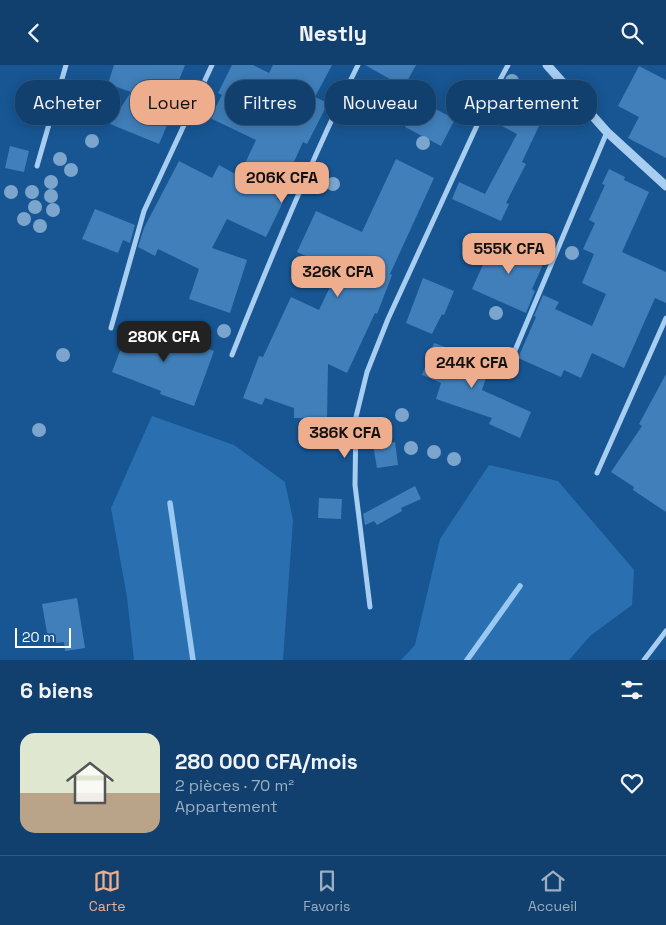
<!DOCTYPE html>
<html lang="fr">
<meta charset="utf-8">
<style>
:root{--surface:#11406e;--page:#1e4b76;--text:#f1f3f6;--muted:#9cafc2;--line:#305981;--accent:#eead8d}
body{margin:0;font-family:"Space Grotesk",sans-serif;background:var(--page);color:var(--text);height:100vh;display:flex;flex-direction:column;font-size:19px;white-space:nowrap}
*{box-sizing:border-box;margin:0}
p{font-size:16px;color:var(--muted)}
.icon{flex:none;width:28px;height:28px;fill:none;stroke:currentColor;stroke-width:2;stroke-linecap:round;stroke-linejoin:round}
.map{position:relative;height:595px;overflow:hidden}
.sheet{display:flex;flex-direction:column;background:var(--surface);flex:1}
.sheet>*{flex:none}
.banner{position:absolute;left:15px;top:15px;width:636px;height:45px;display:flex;gap:10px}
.scale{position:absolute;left:15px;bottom:12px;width:56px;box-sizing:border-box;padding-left:5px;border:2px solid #fff;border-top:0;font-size:14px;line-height:18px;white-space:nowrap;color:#fff;-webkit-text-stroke:4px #175693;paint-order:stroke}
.price{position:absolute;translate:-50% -42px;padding:0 11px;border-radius:10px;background:var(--accent);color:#111;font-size:16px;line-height:32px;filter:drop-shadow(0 1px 2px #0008)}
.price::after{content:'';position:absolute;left:50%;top:30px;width:15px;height:11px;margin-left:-8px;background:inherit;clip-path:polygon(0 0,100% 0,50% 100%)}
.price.current{background:#222;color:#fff}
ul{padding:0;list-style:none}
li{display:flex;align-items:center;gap:15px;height:125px;padding:0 20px}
li span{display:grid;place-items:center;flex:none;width:140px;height:100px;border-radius:15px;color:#555}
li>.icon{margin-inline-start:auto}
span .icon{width:60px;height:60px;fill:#fffc;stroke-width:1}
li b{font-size:21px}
h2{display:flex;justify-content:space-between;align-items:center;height:60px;padding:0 20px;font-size:21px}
.tag{padding:0 18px;border-radius:20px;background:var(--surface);box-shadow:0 2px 12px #0003,0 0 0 1px var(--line);font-size:18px;line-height:45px}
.tag.current{background:var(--accent);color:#111}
header{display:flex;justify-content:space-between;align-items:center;height:65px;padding:0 20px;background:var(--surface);font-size:22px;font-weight:600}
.dock{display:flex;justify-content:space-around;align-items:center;height:70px;border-top:1px solid var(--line);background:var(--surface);font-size:14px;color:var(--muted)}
.dock a{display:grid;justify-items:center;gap:2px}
.dock .current{color:var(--accent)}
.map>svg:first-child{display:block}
</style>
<header><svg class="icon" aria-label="back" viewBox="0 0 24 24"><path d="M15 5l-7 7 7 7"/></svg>Nestly<svg class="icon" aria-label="search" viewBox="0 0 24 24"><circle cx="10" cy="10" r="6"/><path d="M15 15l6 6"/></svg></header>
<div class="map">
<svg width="666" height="595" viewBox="0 0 666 595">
<rect width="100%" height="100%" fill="#175693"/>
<g fill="#2a70b1">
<polygon points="152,351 234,380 285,417 293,455 283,595 134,595 127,532 111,443"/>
<polygon points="489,400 558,416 634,505 632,540 590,571 569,595 401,595 415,580 440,474"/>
</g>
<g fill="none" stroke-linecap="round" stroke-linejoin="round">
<g stroke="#99c9f3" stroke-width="5.5">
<polyline points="170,438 193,595"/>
<polyline points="467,595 520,521"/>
</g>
</g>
<g fill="#407fba">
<polygon points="114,0 185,0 168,43 173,46 159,79 110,59 131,27 108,19"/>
<polygon points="232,0 253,0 269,8 273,0 332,0 315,32 328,38 307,79 303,77 277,134 283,137 266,172 227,154 212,183 247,195 230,248 189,234 199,204 158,184 155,191 138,182 144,163 179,96 212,113 219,100 239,111 256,75 210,53 222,30 218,28"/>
<polygon points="365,0 416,0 404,22"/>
<polygon points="639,1 666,15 666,93 628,73 639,52 618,41"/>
<polygon points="418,35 455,54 441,81 405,62"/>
<polygon points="503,43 539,61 522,97 526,99 506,138 509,139 501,156 452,134 459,117 485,129 517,69 496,58"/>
<polygon points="10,81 29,86 24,107 5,103"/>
<polygon points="396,94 434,113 390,209 392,210 377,249 375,248 347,308 328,299 327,354 294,353 294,343 265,333 262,340 243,333 259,291 263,292 291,232 319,245 330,222 340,226 346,210 297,187 316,146 362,167"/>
<polygon points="609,104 625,112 624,115 649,127 622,187 666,207 666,238 655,233 624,303 592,288 581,313 564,305 561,312 518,293 536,252 534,251 543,230 559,237 555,244 592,261 606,229 582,218 594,189 583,184 595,158 589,155 605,120 602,119"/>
<polygon points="95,144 135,160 130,178 123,175 118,188 82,174"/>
<polygon points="495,173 545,195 532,224 535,226 526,248 472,224"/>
<polygon points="423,213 454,226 444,250 442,249 432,269 406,258"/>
<polygon points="131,257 179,275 180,274 214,286 194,341 160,329 161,326 112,307"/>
<polygon points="434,278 491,298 482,325 531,347 520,373 489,359 492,353 436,334 441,318 422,310"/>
<polygon points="666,309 666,447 633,425 634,422 611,407 642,361 639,359"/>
<polygon points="395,377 398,400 377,403 373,380"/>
<polygon points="415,421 421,434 401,443 402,446 377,460 374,456 365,460 363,449"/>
<polygon points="319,433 342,434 341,454 318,453"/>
<polygon points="77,533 85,583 65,586 64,577 49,579 42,539"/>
</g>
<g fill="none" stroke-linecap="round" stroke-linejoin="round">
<g stroke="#a7cdf0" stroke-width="5">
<polyline points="37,101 66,0"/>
<polyline points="111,263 144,146 212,0"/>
<path d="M232,290C271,192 311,95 358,0"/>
<polyline points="511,295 607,67"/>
<polyline points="597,408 666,253"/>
<polyline points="370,542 355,420 356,352 367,307 388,254 485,43 508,0"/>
<polyline points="644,595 666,566"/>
</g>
<polyline stroke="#a7cdf0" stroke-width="9" points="547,0 607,67 666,121"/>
</g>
<g fill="#7ba5cc">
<circle cx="512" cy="16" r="7"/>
<circle cx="550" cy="38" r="7"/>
<circle cx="84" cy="45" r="7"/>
<circle cx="24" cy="48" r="7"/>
<circle cx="65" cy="51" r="7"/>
<circle cx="92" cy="76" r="7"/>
<circle cx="423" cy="78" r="7"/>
<circle cx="60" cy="94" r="7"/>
<circle cx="71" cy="105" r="7"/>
<circle cx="51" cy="117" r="7"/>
<circle cx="333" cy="119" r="7"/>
<circle cx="11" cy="127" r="7"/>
<circle cx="32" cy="127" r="7"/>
<circle cx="51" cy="131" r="7"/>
<circle cx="35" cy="142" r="7"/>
<circle cx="53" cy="145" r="7"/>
<circle cx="24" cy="154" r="7"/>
<circle cx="40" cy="161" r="7"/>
<circle cx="572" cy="188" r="7"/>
<circle cx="496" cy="248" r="7"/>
<circle cx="224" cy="266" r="7"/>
<circle cx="63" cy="290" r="7"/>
<circle cx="402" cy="350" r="7"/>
<circle cx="39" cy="365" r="7"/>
<circle cx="411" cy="383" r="7"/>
<circle cx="434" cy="387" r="7"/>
<circle cx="454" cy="394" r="7"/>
</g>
</svg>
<div class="scale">20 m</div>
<b class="price" style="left:282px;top:139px">206K CFA</b>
<b class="price" style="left:509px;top:210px">555K CFA</b>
<b class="price" style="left:338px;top:233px">326K CFA</b>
<b class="price current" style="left:164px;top:298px">280K CFA</b>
<b class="price" style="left:472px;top:324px">244K CFA</b>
<b class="price" style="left:345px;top:394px">386K CFA</b>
<div class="banner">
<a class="tag">Acheter</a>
<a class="tag current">Louer</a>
<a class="tag">Filtres</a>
<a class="tag">Nouveau</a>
<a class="tag">Appartement</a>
</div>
</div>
<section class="sheet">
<h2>6 biens<svg class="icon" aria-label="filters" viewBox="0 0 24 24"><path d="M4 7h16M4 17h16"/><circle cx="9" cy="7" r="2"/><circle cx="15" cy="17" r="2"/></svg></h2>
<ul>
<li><span style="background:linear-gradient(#dfe7d0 60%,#b9a48a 0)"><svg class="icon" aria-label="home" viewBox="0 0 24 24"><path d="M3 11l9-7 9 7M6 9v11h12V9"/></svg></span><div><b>280 000 CFA/mois</b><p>2 pièces · 70 m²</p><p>Appartement</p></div><svg class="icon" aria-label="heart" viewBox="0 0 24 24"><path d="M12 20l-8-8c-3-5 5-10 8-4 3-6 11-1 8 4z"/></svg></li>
</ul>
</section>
<nav class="dock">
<a class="current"><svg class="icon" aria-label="map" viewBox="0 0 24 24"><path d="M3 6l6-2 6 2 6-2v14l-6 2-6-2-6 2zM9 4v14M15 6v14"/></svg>Carte</a>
<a><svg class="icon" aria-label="saved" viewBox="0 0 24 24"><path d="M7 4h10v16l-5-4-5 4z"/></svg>Favoris</a>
<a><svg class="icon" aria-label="home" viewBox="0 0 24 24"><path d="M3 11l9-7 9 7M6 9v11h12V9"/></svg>Accueil</a>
</nav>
